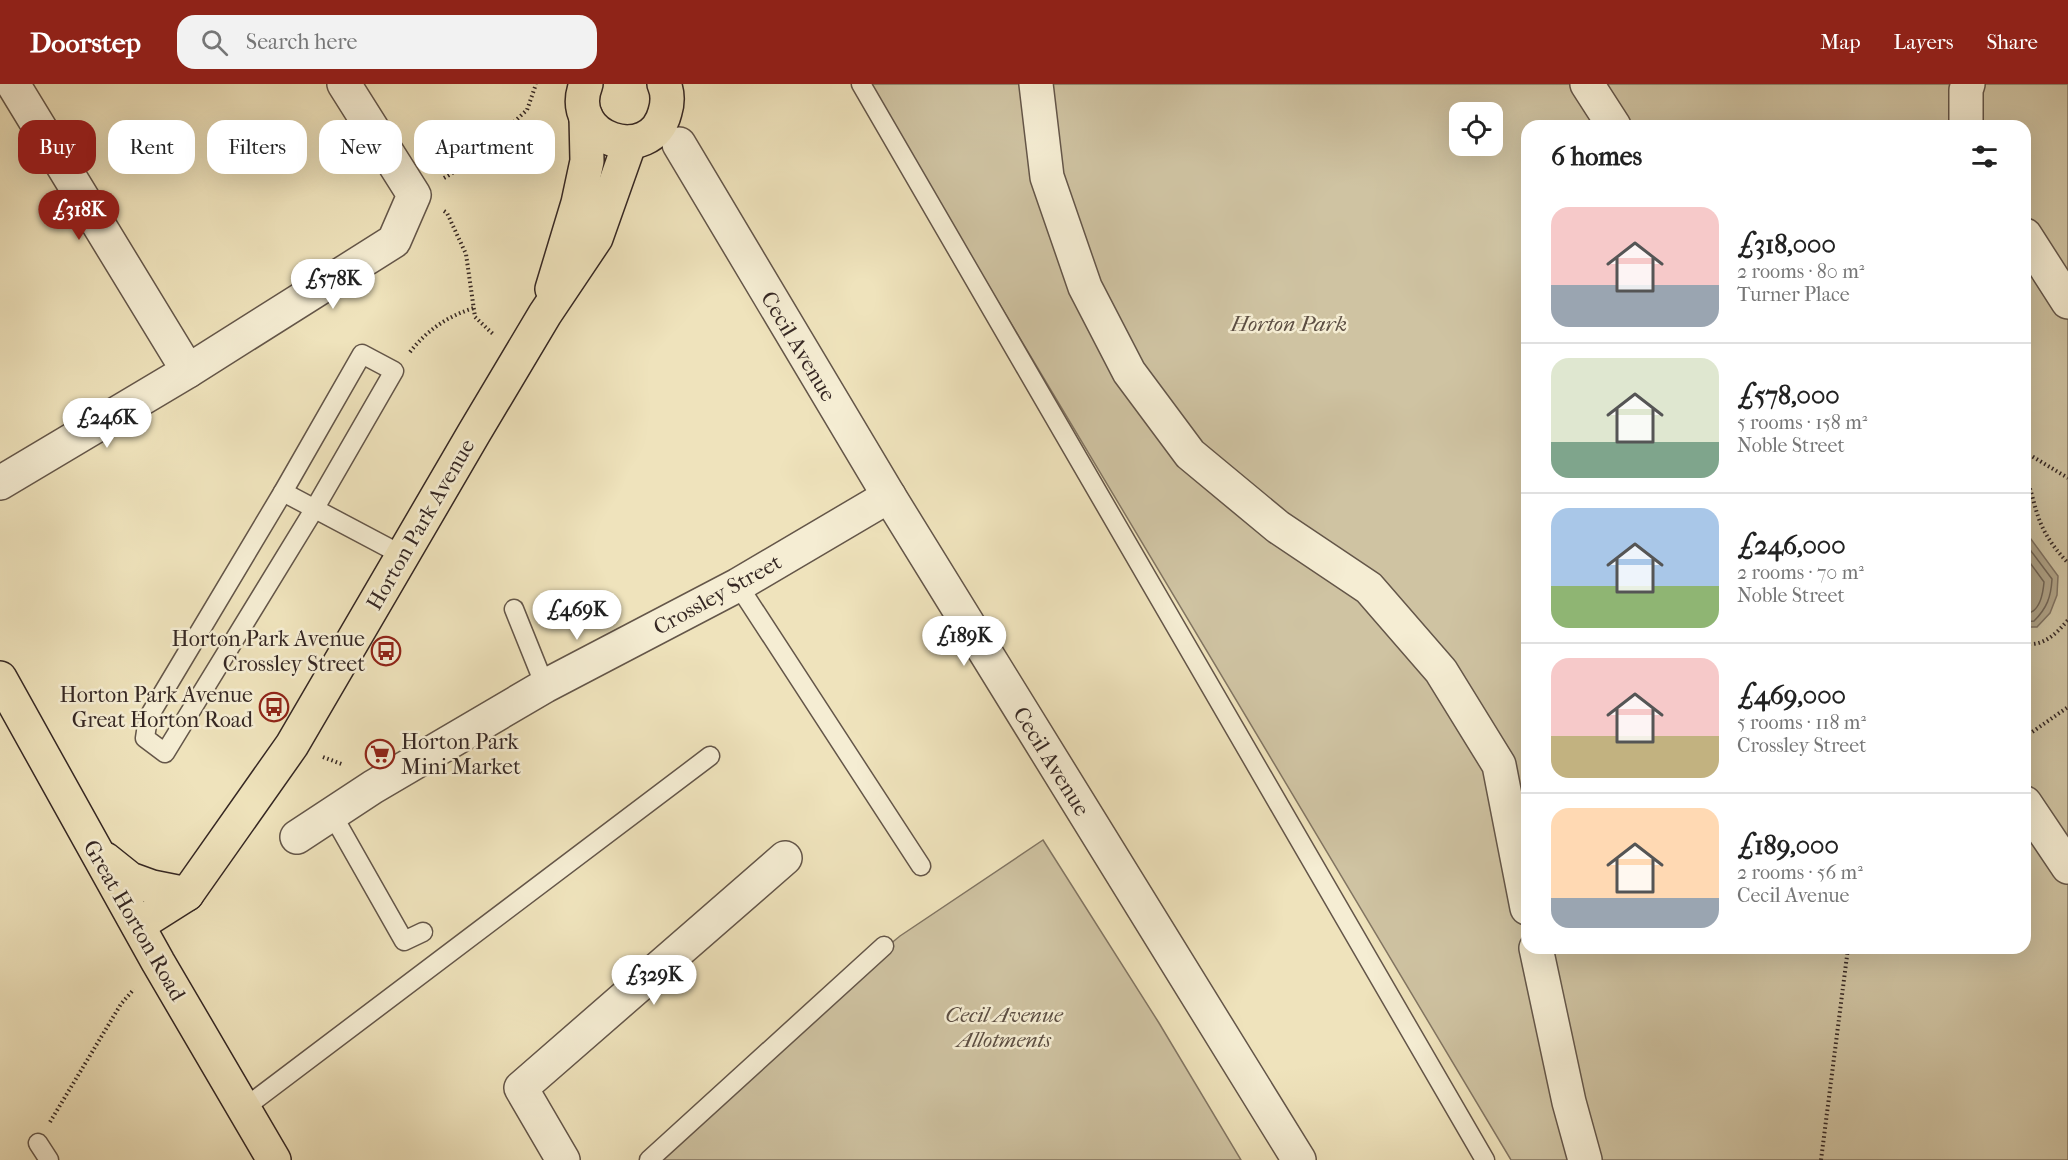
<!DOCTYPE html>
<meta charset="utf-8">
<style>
:root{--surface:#fff;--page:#f2f2f2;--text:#222;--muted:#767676;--line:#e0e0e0;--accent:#8f2418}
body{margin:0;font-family:"IM FELL French Canon",serif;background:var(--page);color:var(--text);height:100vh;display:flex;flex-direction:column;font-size:22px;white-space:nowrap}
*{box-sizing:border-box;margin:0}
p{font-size:20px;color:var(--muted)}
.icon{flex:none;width:33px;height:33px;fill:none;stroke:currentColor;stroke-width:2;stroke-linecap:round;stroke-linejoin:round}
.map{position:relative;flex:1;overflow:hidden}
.drawer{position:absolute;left:1521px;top:36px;width:510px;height:834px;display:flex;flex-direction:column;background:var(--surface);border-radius:18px;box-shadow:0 6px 24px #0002}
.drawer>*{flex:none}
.banner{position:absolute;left:18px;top:36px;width:570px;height:54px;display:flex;gap:12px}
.buttons{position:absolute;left:1449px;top:18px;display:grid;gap:12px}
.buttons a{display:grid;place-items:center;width:54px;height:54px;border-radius:12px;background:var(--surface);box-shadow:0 6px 24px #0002;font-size:30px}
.price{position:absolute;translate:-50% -51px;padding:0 14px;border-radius:21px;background:#fff;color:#222;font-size:20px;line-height:39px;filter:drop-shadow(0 2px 3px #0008)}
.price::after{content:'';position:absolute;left:50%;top:36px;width:18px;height:14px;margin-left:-9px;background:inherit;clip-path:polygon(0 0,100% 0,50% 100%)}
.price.active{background:var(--accent);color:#fff}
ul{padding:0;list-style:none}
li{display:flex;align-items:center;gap:18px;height:150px;padding:0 30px}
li+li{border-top:2px solid var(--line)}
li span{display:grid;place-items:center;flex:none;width:168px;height:120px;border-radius:18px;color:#555}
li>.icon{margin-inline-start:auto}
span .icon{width:72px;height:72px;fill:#fffc;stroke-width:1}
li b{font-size:26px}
h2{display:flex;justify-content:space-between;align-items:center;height:72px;padding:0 30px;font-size:26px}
.chip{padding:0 21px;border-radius:18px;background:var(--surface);box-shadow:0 6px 24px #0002;font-size:21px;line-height:54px}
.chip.active{background:var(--accent);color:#fff}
header{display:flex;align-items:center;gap:36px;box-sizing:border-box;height:84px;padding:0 30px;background:var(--accent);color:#fff}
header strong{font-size:28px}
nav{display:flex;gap:33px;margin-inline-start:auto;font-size:21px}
.search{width:420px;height:54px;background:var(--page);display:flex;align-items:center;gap:15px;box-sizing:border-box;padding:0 21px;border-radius:18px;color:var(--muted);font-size:22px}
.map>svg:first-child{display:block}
</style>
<header>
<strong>Doorstep</strong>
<div class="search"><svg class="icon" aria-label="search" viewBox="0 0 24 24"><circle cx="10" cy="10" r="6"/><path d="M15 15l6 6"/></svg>Search here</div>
<nav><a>Map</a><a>Layers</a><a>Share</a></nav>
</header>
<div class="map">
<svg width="2068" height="1076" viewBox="0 0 2068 1076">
<rect width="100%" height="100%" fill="#efe3bc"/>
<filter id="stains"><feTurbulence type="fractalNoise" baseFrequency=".00333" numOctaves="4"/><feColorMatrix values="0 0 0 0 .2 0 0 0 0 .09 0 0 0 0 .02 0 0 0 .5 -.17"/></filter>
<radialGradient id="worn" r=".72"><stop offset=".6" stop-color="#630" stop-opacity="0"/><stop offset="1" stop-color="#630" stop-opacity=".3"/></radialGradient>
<g fill="#cfc3a2" stroke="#827562" stroke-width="1.5" fill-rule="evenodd">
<path d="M868,0H2068V1076H1511ZM1460,28H1492V62H1460ZM1527,42H2025V864H1527Z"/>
<polygon points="1043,756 1159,939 1241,1076 652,1076 766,961 900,852"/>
</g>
<polygon fill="#b0a388" stroke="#7f7160" stroke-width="1.5" points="2025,447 2058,492 2057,511 2050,529 2037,543 2025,543"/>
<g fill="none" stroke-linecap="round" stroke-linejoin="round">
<g stroke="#726556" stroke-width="1.5">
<path d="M2025,459L2052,495C2051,513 2047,524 2034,537L2025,538"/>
<path d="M2025,472L2044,498C2043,510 2040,529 2025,530"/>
</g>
<g stroke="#645649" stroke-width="21">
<g id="lane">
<polyline points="861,0 1485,1076"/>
<polygon points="362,270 394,287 315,424 165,669 145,654 148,634 283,408"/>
<polyline points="283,408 402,471"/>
<polyline points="738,501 921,782"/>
<polyline points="514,525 545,602"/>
<polyline points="332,730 404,857 423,848"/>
<polyline points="243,1025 710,672"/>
<polyline points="38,1059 49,1076"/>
<polyline points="649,1076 884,862"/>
</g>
</g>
<g stroke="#645649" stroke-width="36">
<g id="street">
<polyline points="13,0 188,287"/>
<polyline points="1036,0 1047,93 1085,203 1129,288 1190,370 1278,443 1369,504 1441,587 1499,681 1527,824"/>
<polyline points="1587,0 1614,42"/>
<polyline points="1966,42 1966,6 1968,0"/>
<polyline points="679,60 889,412 1299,1076"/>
<polyline points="2025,151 2068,218"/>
<polyline points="0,399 188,287 394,157 414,111 344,0"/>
<polyline points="2025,719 2068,783"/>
<polyline points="297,753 373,703 545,602 738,501 889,412"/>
<polyline points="1536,864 1569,1018 1585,1076"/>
<polyline points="563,1076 521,1004 785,774"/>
</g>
</g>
<g stroke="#352723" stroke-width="36">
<g id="primary">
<path d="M586,0C564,55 651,83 665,28C668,18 668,9 664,0"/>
<polyline points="552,205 578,119 587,77 586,33"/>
<polyline points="0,594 158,878 274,1076"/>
<polyline points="105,775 130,795 152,803 187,810"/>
<polyline points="138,841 187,810 292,661 474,349 545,230 596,154 630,58"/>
</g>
</g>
<g stroke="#352723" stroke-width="4" stroke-dasharray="1.5 3" stroke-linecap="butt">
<polyline points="444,94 469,79 527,26 536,0"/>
<polyline points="444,127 447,129 466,170 475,233 494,251"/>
<path d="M410,268C427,246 448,232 474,224"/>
<polyline points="2025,368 2068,394"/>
<path d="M2025,392C2031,404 2033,417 2037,429C2043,449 2054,464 2068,479"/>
<path d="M2025,560C2044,562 2056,550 2068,536"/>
<polyline points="2025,653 2068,623"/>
<polyline points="323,673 344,681"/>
<polyline points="50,1038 121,920 134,905"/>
<polyline points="1821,1076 1848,864"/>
</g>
<use href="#lane" stroke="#f5edd3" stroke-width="18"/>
<use href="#street" stroke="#f5edd3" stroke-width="33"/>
<use href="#primary" stroke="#efe3bc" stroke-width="33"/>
</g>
<defs>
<g id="bus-ring" transform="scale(1.5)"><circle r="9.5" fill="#f5edd3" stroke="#8f2418" stroke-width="1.5"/><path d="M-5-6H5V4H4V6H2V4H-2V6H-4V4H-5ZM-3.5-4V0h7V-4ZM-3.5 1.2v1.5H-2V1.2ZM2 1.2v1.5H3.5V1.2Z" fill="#8f2418"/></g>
<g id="supermarket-ring" transform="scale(1.5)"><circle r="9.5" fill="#f5edd3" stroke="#8f2418" stroke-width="1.5"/><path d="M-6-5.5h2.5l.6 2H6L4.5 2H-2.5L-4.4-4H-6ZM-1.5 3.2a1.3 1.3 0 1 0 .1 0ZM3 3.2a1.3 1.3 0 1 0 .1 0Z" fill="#8f2418"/></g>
</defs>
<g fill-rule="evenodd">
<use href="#bus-ring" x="386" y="567"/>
<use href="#bus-ring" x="274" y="623"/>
<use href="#supermarket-ring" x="380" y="670"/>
</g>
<g text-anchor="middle" stroke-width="5" stroke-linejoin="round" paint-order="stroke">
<g font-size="22" font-style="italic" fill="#5c4e43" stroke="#f5edd3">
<text x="1289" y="247">Horton Park</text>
<text x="1004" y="938">Cecil Avenue<tspan x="1004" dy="25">Allotments</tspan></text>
</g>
<g font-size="22" fill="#352723" stroke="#f5edd3">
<text transform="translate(799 262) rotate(59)" y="8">Cecil Avenue</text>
<text transform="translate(420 440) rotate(-60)" y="8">Horton Park Avenue</text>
<text transform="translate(717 510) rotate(-29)" y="8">Crossley Street</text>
<text transform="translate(1052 677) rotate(58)" y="8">Cecil Avenue</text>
<text transform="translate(135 836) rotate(60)" y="8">Great Horton Road</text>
</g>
<g font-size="22" fill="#352723" stroke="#f5edd3" text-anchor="end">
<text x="365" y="562">Horton Park Avenue<tspan x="365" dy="25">Crossley Street</tspan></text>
<text x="253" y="618">Horton Park Avenue<tspan x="253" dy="25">Great Horton Road</tspan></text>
<text x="401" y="665" text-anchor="start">Horton Park<tspan x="401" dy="25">Mini Market</tspan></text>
</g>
</g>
<rect width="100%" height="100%" filter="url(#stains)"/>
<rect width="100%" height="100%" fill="url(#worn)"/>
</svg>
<div class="buttons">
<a><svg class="icon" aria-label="locate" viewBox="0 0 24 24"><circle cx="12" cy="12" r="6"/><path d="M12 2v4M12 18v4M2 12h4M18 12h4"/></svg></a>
</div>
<b class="price active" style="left:79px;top:157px">£318K</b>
<b class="price" style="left:333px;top:226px">£578K</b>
<b class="price" style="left:107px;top:365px">£246K</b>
<b class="price" style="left:577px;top:557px">£469K</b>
<b class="price" style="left:964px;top:583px">£189K</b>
<b class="price" style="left:654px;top:922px">£329K</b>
<div class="banner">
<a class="chip active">Buy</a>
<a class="chip">Rent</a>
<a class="chip">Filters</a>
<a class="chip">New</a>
<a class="chip">Apartment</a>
</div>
<section class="drawer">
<h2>6 homes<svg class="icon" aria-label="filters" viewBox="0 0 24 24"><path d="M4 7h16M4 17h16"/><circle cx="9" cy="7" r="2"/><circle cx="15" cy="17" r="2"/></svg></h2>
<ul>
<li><span style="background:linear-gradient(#f6c9c9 65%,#9aa5b1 0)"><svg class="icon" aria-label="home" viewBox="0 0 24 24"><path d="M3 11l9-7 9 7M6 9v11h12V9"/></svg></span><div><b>£318,000</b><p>2 rooms · 80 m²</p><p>Turner Place</p></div></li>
<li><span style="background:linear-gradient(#dfe7d0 70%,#7fa58c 0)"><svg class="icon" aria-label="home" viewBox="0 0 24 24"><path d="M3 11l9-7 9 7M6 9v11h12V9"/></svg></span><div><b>£578,000</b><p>5 rooms · 158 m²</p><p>Noble Street</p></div></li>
<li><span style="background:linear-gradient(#a9c7e8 65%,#8fb573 0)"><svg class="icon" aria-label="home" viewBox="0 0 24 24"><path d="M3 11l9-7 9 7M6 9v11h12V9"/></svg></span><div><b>£246,000</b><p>2 rooms · 70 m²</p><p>Noble Street</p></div></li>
<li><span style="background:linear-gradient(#f6c9c9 65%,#c2b280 0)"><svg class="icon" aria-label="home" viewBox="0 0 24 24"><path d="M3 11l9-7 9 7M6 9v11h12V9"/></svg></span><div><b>£469,000</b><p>5 rooms · 118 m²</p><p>Crossley Street</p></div></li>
<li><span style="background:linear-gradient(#ffd9b3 75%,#9aa5b1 0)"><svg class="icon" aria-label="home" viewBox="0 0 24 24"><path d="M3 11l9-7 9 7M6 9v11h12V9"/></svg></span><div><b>£189,000</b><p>2 rooms · 56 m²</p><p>Cecil Avenue</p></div></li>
</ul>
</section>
</div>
